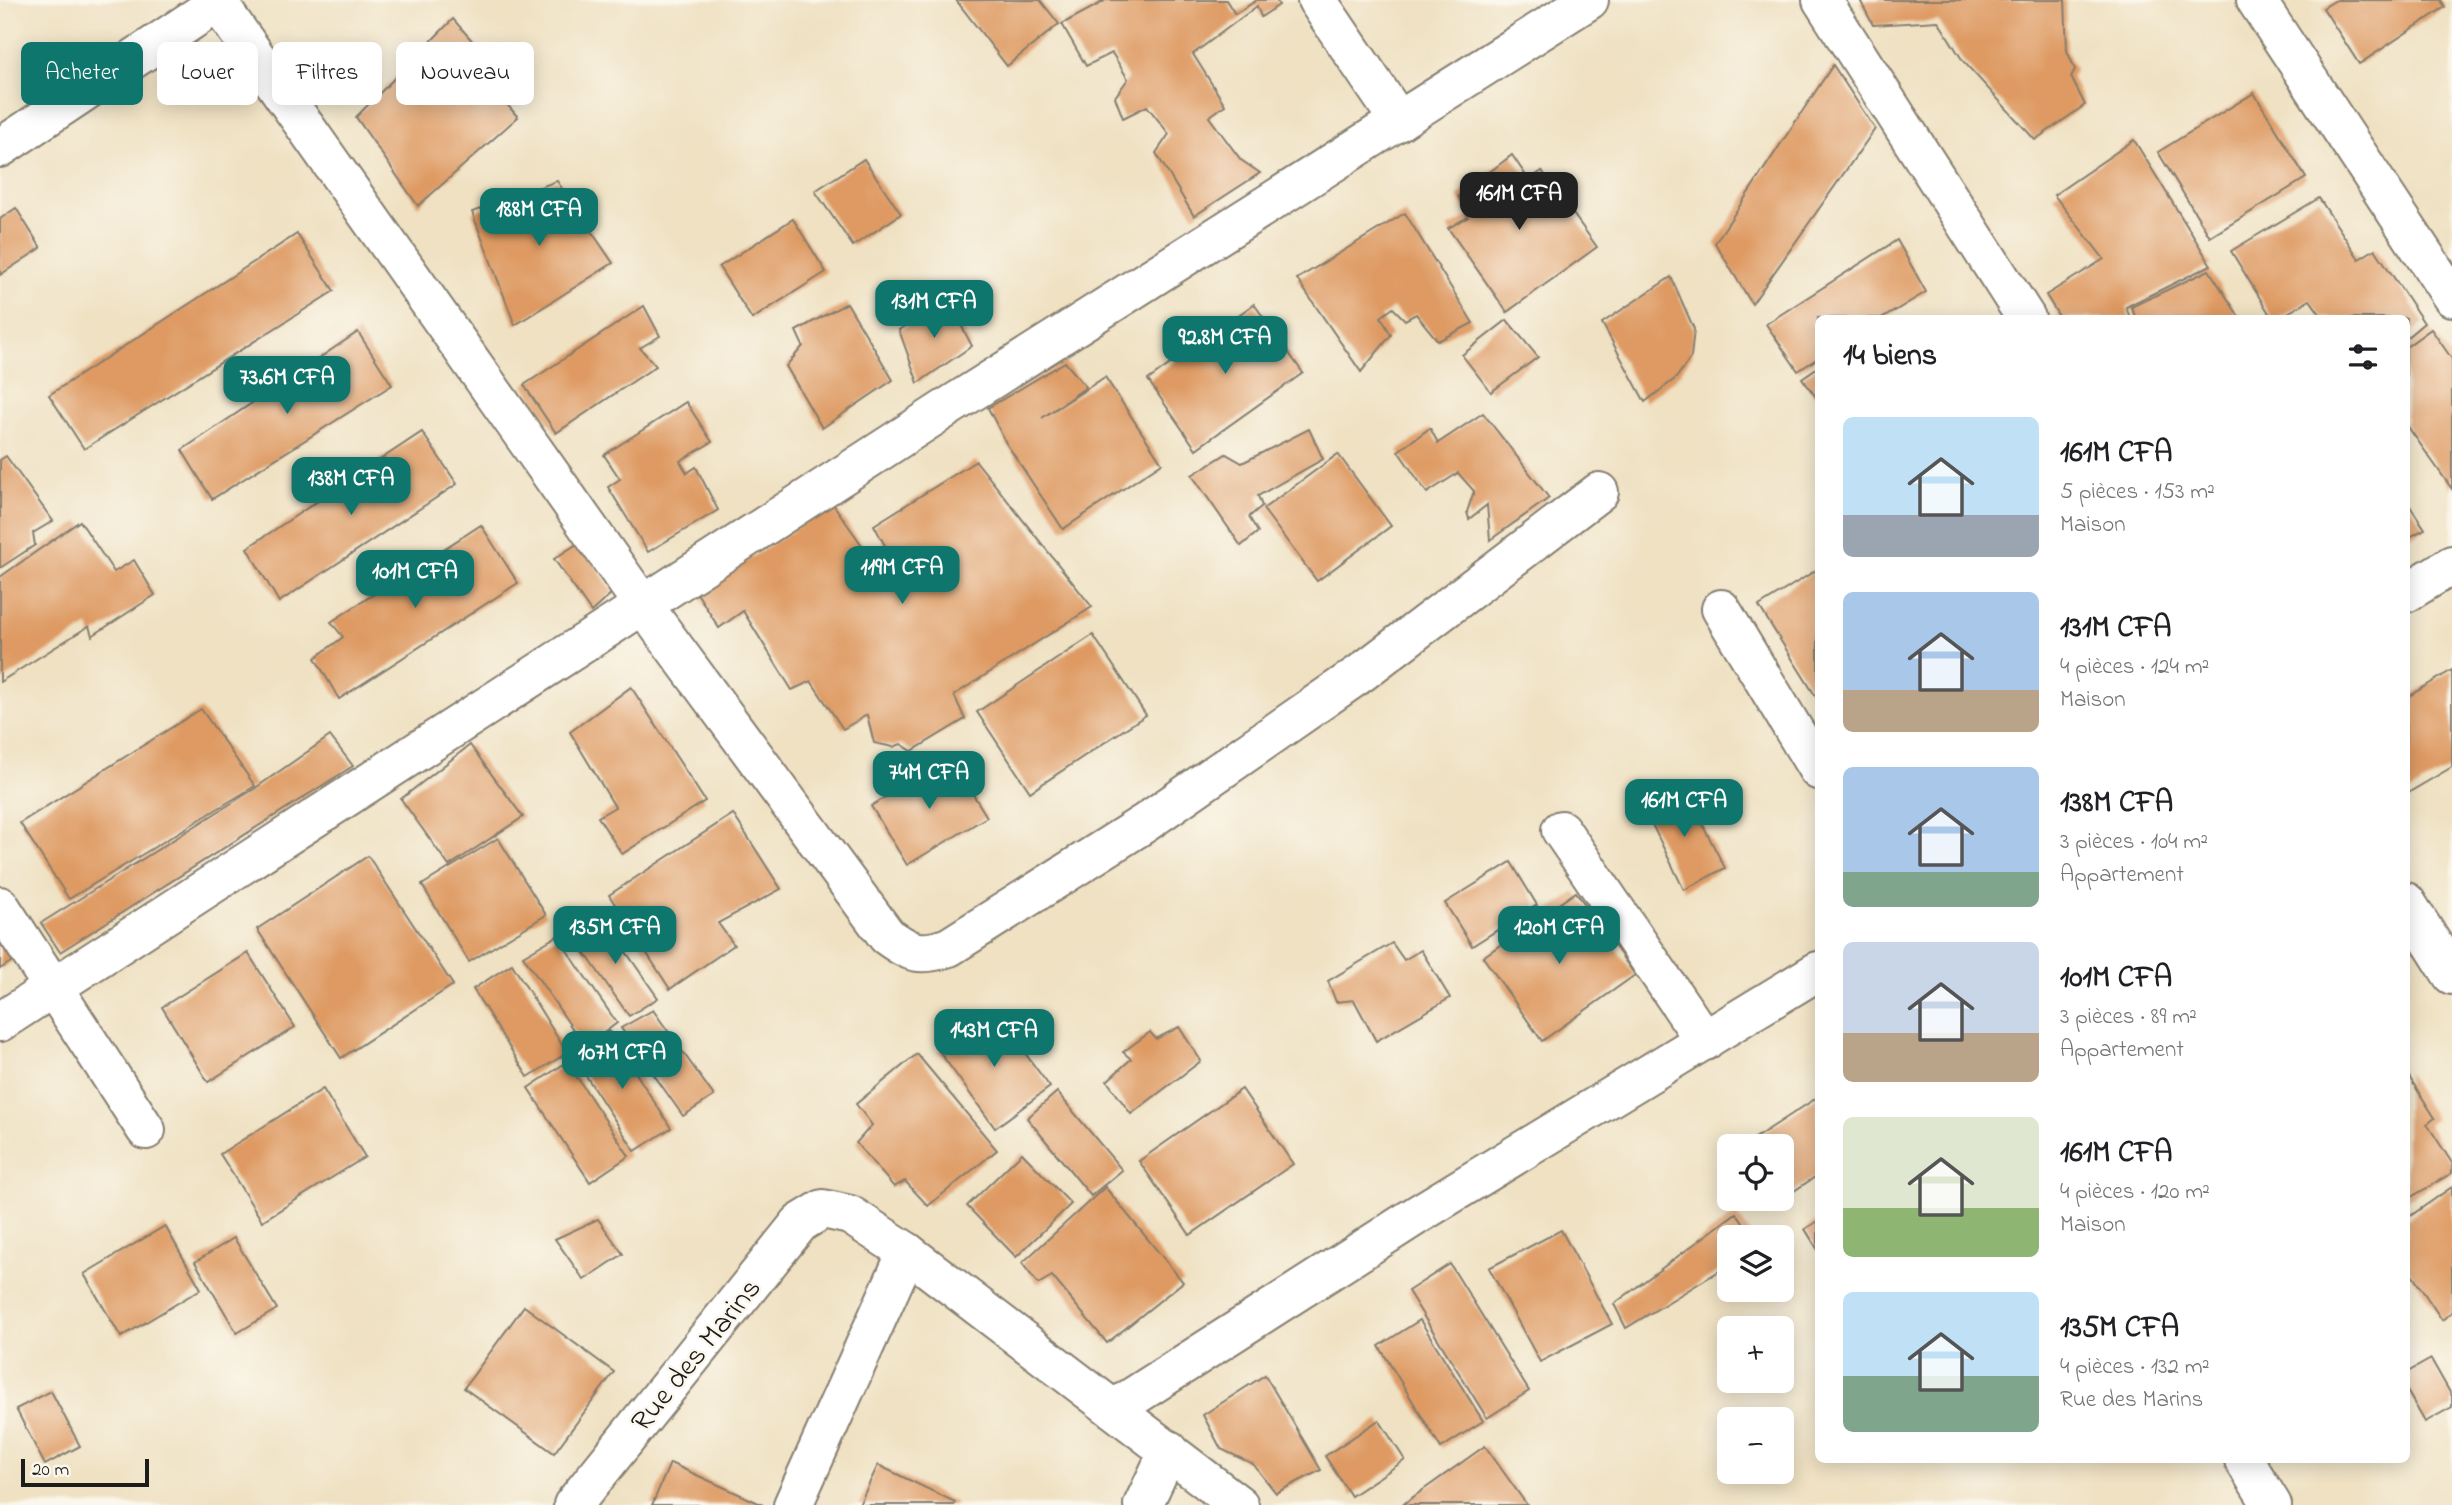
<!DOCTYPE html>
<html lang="fr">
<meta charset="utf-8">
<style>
:root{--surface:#fff;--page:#f2f2f2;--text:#202124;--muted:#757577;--accent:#0f766e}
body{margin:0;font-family:"Indie Flower",sans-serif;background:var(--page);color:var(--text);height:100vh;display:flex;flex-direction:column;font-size:26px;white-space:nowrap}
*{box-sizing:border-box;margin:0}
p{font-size:23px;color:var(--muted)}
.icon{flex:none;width:38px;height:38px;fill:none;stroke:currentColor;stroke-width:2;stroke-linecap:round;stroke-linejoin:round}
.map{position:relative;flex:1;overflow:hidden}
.drawer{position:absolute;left:1815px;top:315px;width:595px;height:1148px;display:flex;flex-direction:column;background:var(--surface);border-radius:10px;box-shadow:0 4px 18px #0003}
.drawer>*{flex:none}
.top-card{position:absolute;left:21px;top:42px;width:665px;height:63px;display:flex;gap:14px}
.tools{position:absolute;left:1717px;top:1134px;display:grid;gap:14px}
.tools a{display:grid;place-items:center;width:77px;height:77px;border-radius:10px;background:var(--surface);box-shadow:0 4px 18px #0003;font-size:35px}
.scale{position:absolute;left:21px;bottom:18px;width:128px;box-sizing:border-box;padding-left:7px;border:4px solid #1c1c1c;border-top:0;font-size:19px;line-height:24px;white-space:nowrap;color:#1c1c1c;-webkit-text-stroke:5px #fbf7ec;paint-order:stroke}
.price{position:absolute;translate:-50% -60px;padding:0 16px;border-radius:14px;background:var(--accent);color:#fff;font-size:23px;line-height:46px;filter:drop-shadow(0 2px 4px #0008)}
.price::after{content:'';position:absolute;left:50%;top:42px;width:21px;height:16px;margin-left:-10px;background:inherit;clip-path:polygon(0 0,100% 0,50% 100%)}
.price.on{background:#222;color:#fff}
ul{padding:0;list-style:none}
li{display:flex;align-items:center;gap:21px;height:175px;padding:0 28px}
li span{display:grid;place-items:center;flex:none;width:196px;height:140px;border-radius:10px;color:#555}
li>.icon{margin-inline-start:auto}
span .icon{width:84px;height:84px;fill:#fffc;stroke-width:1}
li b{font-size:30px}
h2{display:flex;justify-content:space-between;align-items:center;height:84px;padding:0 28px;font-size:30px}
.pill{padding:0 24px;border-radius:10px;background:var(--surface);box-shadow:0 4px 18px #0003;font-size:24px;line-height:63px}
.pill.on{background:var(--accent);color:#fff}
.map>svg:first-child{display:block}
</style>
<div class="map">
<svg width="2452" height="1505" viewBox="0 0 2452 1505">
<rect width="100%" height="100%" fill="#fbf7ec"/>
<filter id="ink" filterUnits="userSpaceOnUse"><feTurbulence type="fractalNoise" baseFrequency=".0143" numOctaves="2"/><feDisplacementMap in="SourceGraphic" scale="14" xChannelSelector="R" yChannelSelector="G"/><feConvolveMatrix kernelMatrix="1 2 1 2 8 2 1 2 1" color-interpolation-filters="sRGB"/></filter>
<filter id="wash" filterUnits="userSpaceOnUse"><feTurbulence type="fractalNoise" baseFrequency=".00686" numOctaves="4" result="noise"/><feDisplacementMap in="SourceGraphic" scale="28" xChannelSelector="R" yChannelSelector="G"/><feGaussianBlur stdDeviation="1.57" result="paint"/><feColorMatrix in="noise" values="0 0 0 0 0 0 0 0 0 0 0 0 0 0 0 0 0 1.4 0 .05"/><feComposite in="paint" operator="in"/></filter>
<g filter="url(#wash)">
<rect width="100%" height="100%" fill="#efe1c2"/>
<g id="blocks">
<g fill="#de9a62">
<polygon points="956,0 1040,0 1059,24 1007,66"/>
<polygon points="1097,0 1226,0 1235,14 1257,0 1276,0 1279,5 1261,17 1257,6 1193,54 1225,105 1209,117 1241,160 1260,173 1194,216 1156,153 1169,134 1147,106 1123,118 1115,97 1128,79 1112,53 1086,66 1062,24 1103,2"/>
<polygon points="1860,0 2065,0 2067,51 2075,69 2071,77 2085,105 2035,140 1963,61 1938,21 1873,25"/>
<polygon points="2336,0 2441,0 2445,7 2359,64 2323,8"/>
<polygon points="453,19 482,52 476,69 518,117 418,206 356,117"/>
<polygon points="1833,65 1875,129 1752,304 1715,243"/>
<polygon points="2254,93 2306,178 2210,237 2158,152"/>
<polygon points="2134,140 2211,265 2126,307 2130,318 2060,318 2046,295 2104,259 2054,195"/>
<polygon points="1512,155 1529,180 1542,171 1597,247 1507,312 1448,228 1468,217 1458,196"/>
<polygon points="864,159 901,214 853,246 815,191"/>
<polygon points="557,181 613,263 515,325 472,212"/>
<polygon points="2319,198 2359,259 2375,249 2424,323 2406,338 2406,318 2323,318 2310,300 2279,318 2272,318 2231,251"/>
<polygon points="16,208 41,248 0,275 0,219"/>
<polygon points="1405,213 1473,323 1438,341 1416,314 1405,320 1393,308 1381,317 1391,335 1361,372 1297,279"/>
<polygon points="793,219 826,272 752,319 719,267"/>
<polygon points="297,234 334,291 84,449 49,395"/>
<polygon points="1897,240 1926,292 1883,318 1818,318 1818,358 1798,371 1766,324"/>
<polygon points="2209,270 2240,318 2136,318 2131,307"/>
<polygon points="1671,277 1694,329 1691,357 1676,378 1645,402 1602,323"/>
<polygon points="948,300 972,346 918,383 899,330"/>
<polygon points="847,303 893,380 822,428 786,366 803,346 796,331"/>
<polygon points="1254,304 1303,373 1196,449 1148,380"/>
<polygon points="644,306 660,336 640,348 656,366 556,433 524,385"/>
<polygon points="1507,320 1538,357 1491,392 1462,355"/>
<polygon points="2431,329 2452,359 2452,489 2406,424 2406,347"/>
<polygon points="358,332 392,385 212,499 182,450"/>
<polygon points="1065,362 1086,387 1042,418 1105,377 1162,463 1063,529 1006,443 988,408"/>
<polygon points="1818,367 1818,400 1802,378"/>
<polygon points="686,402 712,442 680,461 687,473 696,467 718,510 648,552 608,487 620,479 604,455"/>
<polygon points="1483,413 1549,498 1490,540 1487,505 1469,519 1467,512 1474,491 1458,473 1427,493 1398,451 1430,428 1438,443"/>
<polygon points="1309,429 1323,459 1258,496 1262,506 1249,517 1258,532 1241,546 1192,475 1226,454 1242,463"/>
<polygon points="422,432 457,484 279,602 247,548"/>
<polygon points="1338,454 1391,526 1317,581 1263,509"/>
<polygon points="6,456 53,521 33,533 35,545 0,568 0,460"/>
<polygon points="976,461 1092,607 954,695 965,719 912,751 901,744 893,747 874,743 867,715 843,729 811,681 792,690 743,611 719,628 697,593 833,504 876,565 890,555 874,525"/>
<polygon points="2406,500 2425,529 2406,539"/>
<polygon points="80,521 114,572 134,560 155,595 92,636 89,626 0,682 0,577"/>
<polygon points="481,525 518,583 339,699 315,658 343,637 331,622"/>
<polygon points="580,542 613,592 591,612 554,559"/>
<polygon points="1818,569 1818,700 1759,606"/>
<polygon points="1093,635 1146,715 1030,792 977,712"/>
<polygon points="2452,670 2452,767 2406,794 2406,698"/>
<polygon points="631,687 705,801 622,854 598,817 615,807 570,732"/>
<polygon points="201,709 255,786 69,899 20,823"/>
<polygon points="330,736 353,766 60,952 41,923 254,789"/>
<polygon points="470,745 523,817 449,866 401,799"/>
<polygon points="950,757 987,817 907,865 871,806"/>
<polygon points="1683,787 1725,868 1684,890 1644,808"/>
<polygon points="733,814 781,889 718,923 734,945 670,989 609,895"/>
<polygon points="498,838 546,915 469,962 422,885"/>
<polygon points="368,856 453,985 341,1058 257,929"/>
<polygon points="1511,862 1537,905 1472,946 1445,903"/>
<polygon points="1576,892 1635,975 1542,1041 1483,957"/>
<polygon points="601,916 658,998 629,1016 571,933"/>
<polygon points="557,936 617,1023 585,1047 523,956"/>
<polygon points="0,939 14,960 0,969"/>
<polygon points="1392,943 1404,960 1421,950 1450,998 1376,1041 1354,1000 1336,1002 1328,981"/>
<polygon points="248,953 295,1027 208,1082 162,1007"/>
<polygon points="512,964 567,1053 528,1077 473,989"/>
<polygon points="653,1010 714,1096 683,1116 621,1028"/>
<polygon points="993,1010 1050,1087 995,1128 939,1051"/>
<polygon points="1179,1027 1201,1061 1131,1114 1107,1081 1131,1059 1123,1052 1150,1032 1156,1039"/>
<polygon points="609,1031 671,1128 635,1151 573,1056"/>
<polygon points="917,1054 997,1150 928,1206 905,1181 894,1187 856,1143 872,1125 856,1104"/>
<polygon points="567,1062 629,1156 590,1182 528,1088"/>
<polygon points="2406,1072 2435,1118 2427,1124 2452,1163 2452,1173 2406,1200"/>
<polygon points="323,1089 365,1157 262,1221 220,1154"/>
<polygon points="1242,1089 1293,1164 1190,1235 1139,1161"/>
<polygon points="1057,1092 1122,1170 1091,1196 1027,1118"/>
<polygon points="1818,1097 1818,1175 1782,1199 1782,1146 1748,1146 1746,1144"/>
<polygon points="1022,1153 1071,1204 1016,1257 967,1206"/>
<polygon points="1105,1187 1183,1282 1107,1343 1052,1276 1038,1284 1022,1263"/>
<polygon points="2452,1187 2452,1312 2442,1320 2406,1266 2406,1219"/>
<polygon points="1736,1213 1753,1237 1729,1237 1729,1265 1626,1328 1614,1304"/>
<polygon points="598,1219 623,1254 584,1280 555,1239"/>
<polygon points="1818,1221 1818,1250 1805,1229"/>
<polygon points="165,1226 201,1289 121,1337 84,1274"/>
<polygon points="1561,1230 1612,1324 1540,1362 1489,1268"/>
<polygon points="234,1238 277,1309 237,1333 195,1262"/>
<polygon points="1450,1264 1529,1391 1487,1418 1408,1291"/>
<polygon points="524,1306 614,1372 554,1453 464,1388"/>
<polygon points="1420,1320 1483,1421 1441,1448 1379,1346"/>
<polygon points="2431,1359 2452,1396 2452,1407 2425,1422 2406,1389 2406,1373"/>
<polygon points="1265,1375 1321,1470 1276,1493 1253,1464 1221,1449 1203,1415"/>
<polygon points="51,1391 80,1446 45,1465 16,1409"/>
<polygon points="1379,1420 1405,1460 1351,1496 1325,1456"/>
<polygon points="1485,1446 1527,1505 1402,1505"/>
<polygon points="670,1463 763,1505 652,1505"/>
<polygon points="878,1465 955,1502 954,1505 859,1505"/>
</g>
</g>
</g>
<g filter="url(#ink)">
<use href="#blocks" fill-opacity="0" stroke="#867e6f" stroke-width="2"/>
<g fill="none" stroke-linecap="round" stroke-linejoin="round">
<g stroke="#867e6f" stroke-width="42">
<g id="minor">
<polyline points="1317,0 1399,121"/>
<polyline points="1822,0 2026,318"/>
<polyline points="2256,0 2452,297"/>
<path d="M218,3L643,605L887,936C911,953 920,957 949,947L1145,823L1361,673L1599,492"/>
<polyline points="0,148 222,0"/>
<polyline points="2406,593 2452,565"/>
<polyline points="1721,609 1818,770"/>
<polyline points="1561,830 1705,1041"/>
<polyline points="2406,902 2452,975"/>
<polyline points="0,906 146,1130"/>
<polyline points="0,1022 942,411 1589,0"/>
<polyline points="1114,1409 1417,1215 1818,971"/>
<polyline points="2244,1460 2272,1505"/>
<polyline points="573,1505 800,1223 823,1209 850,1215 907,1252 1239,1505"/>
<polyline points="793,1505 907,1252"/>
<polyline points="1143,1505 1169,1450"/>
</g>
</g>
<use href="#minor" stroke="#fff" stroke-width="38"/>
</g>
</g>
<g text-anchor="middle" stroke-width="5" stroke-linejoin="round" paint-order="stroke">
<g font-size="30" fill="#1c1c1c" stroke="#fbf7ec">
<text transform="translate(695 1354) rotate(-51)" y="10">Rue des Marins</text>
</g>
</g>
</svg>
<div class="tools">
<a><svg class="icon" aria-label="locate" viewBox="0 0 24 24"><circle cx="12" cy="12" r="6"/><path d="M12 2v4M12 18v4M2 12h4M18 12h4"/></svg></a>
<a><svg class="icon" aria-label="layers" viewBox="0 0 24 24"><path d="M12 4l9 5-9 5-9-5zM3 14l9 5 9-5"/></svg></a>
<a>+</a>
<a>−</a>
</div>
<div class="scale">20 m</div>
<b class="price on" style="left:1519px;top:232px">161M CFA</b>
<b class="price" style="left:539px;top:248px">188M CFA</b>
<b class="price" style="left:934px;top:340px">131M CFA</b>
<b class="price" style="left:1225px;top:376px">92.8M CFA</b>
<b class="price" style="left:287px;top:416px">73.6M CFA</b>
<b class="price" style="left:351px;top:517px">138M CFA</b>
<b class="price" style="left:902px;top:606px">119M CFA</b>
<b class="price" style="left:415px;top:610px">101M CFA</b>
<b class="price" style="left:929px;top:811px">74M CFA</b>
<b class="price" style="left:1684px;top:839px">161M CFA</b>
<b class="price" style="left:615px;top:966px">135M CFA</b>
<b class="price" style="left:1559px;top:966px">120M CFA</b>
<b class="price" style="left:994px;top:1069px">143M CFA</b>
<b class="price" style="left:622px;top:1091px">107M CFA</b>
<div class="top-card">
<a class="pill on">Acheter</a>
<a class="pill">Louer</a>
<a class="pill">Filtres</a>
<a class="pill">Nouveau</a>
</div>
<section class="drawer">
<h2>14 biens<svg class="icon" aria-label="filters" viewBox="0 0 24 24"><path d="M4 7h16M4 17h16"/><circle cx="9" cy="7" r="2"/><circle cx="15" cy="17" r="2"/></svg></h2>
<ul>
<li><span style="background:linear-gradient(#bfe0f5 70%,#9aa5b1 0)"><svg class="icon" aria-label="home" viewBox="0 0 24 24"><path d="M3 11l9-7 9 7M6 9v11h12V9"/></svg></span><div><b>161M CFA</b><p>5 pièces · 153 m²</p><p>Maison</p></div></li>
<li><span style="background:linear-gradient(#a9c7e8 70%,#b9a48a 0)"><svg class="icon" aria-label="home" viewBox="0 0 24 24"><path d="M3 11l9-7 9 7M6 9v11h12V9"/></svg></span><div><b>131M CFA</b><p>4 pièces · 124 m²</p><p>Maison</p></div></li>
<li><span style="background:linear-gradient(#a9c7e8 75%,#7fa58c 0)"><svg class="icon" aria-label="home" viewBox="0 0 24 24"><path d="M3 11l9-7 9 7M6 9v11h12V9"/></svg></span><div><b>138M CFA</b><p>3 pièces · 104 m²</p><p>Appartement</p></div></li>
<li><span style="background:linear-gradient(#c9d6e8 65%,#b9a48a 0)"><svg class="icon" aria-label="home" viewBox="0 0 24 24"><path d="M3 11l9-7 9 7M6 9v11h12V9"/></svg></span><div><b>101M CFA</b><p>3 pièces · 89 m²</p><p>Appartement</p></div></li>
<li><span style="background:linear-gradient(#dfe7d0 65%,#8fb573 0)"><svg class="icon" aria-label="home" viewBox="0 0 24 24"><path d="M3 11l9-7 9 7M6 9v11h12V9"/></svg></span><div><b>161M CFA</b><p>4 pièces · 120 m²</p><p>Maison</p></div></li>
<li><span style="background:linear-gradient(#bfe0f5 60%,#7fa58c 0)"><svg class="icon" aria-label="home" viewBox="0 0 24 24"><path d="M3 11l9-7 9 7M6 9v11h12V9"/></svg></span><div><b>135M CFA</b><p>4 pièces · 132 m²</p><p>Rue des Marins</p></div></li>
</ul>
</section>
</div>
